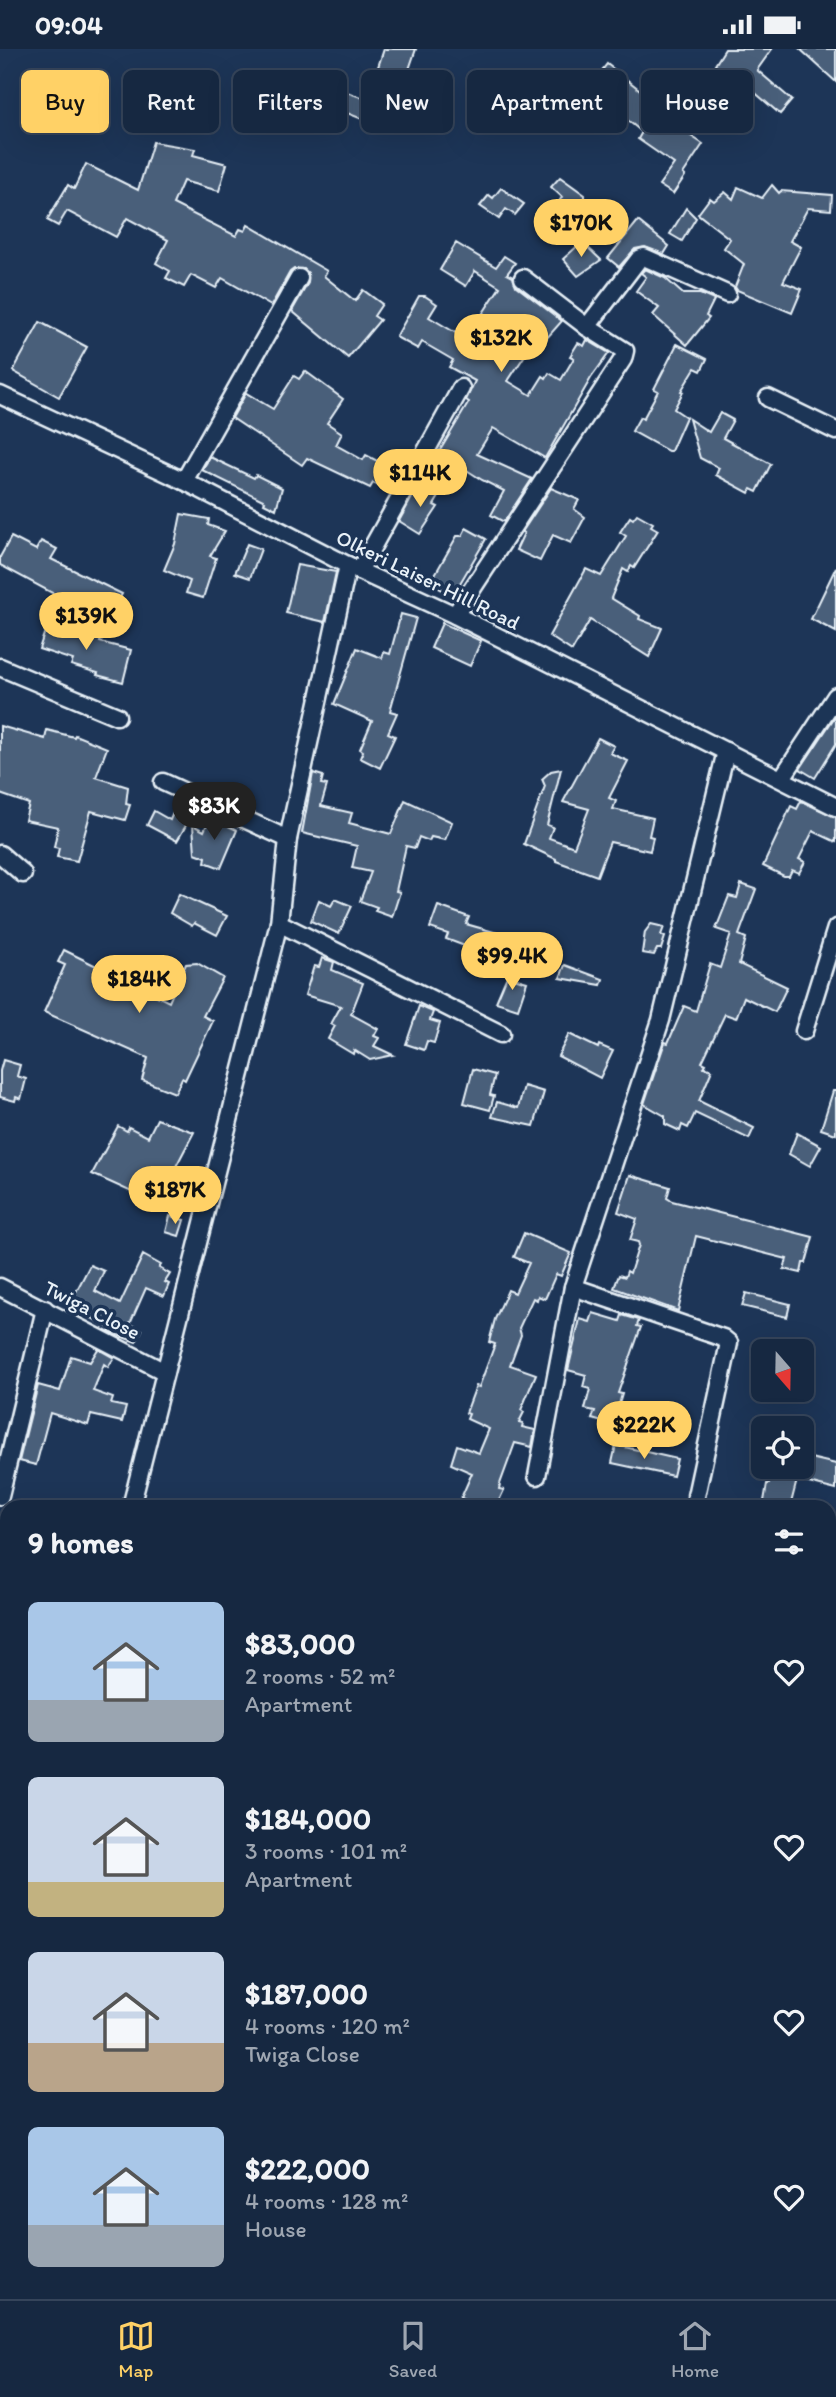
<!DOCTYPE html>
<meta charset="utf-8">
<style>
:root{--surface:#162841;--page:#23344c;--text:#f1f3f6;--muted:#9ea6b1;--line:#35445a;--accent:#ffd166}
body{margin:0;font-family:Itim,sans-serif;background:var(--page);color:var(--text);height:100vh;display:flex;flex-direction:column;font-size:26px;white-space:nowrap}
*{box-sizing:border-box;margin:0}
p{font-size:23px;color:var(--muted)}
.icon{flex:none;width:38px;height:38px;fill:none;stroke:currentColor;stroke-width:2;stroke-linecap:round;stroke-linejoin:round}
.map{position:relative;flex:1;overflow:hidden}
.sheet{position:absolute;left:0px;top:1451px;width:836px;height:800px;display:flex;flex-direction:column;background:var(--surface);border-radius:21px 21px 0 0;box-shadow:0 7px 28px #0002,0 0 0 2px var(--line)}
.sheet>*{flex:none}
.top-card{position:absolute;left:21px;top:21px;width:794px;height:63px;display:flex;gap:14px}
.needle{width:46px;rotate:160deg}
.fabs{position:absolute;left:751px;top:1290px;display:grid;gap:14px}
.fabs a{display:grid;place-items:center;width:63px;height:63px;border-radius:10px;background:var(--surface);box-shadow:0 7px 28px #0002,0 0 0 2px var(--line);font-size:35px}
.price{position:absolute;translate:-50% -60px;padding:0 16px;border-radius:24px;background:var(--accent);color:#111;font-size:23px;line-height:46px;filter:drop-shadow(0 2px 4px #0008)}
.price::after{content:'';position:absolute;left:50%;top:42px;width:21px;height:16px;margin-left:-10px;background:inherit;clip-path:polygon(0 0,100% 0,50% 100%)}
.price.active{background:#222;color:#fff}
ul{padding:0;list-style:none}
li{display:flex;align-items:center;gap:21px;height:175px;padding:0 28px}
li span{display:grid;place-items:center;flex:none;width:196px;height:140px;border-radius:10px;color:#555}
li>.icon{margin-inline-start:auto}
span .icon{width:84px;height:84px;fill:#fffc;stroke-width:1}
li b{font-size:30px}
h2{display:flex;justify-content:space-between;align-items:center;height:84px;padding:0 28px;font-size:30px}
.pill{padding:0 24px;border-radius:10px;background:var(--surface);box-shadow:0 7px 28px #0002,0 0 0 2px var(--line);font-size:24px;line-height:63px}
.pill.active{background:var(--accent);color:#111}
.status{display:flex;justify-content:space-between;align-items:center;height:49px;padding:0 35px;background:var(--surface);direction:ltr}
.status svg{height:19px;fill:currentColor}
.dock{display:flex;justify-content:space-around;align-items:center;height:98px;border-top:2px solid var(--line);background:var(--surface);font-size:19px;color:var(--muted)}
.dock a{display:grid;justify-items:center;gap:4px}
.dock .active{color:var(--accent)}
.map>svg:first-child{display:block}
</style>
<div class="status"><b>09:04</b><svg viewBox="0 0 49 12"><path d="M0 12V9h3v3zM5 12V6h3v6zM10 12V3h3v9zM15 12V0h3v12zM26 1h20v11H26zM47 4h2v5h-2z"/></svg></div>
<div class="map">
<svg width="836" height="2250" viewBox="0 0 836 2250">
<rect width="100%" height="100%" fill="#1d3557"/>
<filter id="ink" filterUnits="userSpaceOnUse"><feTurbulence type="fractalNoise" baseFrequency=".0143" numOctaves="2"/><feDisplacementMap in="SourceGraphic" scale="14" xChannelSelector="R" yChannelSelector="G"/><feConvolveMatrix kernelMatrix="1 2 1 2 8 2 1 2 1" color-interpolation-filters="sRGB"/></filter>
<g filter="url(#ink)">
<g fill="#495e7a" stroke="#e8f1f8" stroke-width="2">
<polygon points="384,0 416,0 396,58 374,50 385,21 378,18"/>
<polygon points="725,0 772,0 757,21 792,51 780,65 746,36 715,16"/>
<polygon points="800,0 836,0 836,33"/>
<polygon points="607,15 649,48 645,53 678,74 676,77 703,95 683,125 685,127 673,145 659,136 674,115 638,90 642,83 609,56 606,60 585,43"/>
<polygon points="344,42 369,51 362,70 337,60"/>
<polygon points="153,93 195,100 193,106 227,115 219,142 183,132 173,155 236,187 240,180 245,182 248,176 327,222 324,227 355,252 363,241 382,255 374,267 380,271 348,309 292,262 308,234 308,224 304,220 294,220 290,223 271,257 222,229 216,239 191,226 184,238 166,229 170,222 156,214 168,191 127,169 116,188 67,162 58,177 47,171 68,136 74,140 86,115 138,141"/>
<polygon points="560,128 585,146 585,151 567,177 550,167 562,148 551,138"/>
<polygon points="772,136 779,144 781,142 832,146 831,161 808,159 790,192 801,198 783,233 802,240 792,264 737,241 735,238 744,215 724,199 730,190 698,165 710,149 714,152 725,143 733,150 738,138 762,149"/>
<polygon points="501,139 524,155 515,166 506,160 499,170 480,157 489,146 493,149"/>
<polygon points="686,159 696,169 682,192 670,185"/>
<polygon points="638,172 669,197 664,205 645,198 635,200 619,218 608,209"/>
<polygon points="582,193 601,211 578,227 563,210"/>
<polygon points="456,194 496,218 504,207 515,214 507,225 513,228 516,237 562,272 546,290 539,285 508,332 531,346 543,327 546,329 549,324 561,331 574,309 570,307 578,294 584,297 587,291 609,304 591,329 545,409 493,379 477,405 532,430 504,473 491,466 504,442 482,431 439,403 469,353 466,351 475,332 449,318 453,311 422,293 418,300 396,288 419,247 425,247 437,255 429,268 466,290 500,238 475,222 466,237 440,221"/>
<polygon points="645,220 665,229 683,245 700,245 714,251 706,267 709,269 687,296 653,266 659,259 636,242 646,228 641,224"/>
<polygon points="40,273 87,298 59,348 13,322"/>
<polygon points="677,295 707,310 701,322 695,319 681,342 683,343 674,360 686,368 671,402 668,402 632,382 640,368 643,370 658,342 654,340"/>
<polygon points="305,322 343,350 327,374 342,384 336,396 363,411 366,406 387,417 377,436 373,434 370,439 307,409 302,416 232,369 246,344 273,360 294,327 299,330"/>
<polygon points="720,364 733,371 723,389 771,415 757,443 751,440 749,444 716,426 719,419 700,409 689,370 709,383"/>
<polygon points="210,408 254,429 256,426 282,439 276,460 264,454 265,452 202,421"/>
<polygon points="420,434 440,446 434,456 438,458 420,485 399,472"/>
<polygon points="551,439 579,451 574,460 585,468 571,494 553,486 540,512 516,501 524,484 522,483"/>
<polygon points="181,465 209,470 208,476 225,482 210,507 216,509 203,549 186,544 190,532 164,521 175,495"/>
<polygon points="637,465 653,474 651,477 658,481 634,519 631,517 628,523 623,520 611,549 640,567 639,570 662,579 649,608 590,571 572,602 549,587 586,520 601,527 626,487 620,483 630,468 633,470"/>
<polygon points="466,479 486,490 456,541 450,538 446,543 430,534 457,487 462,487"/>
<polygon points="11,488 36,501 41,492 57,500 51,510 122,545 110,567 91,557 80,559 0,516 0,508"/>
<polygon points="247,495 261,500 250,529 235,524"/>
<polygon points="297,516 336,523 325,573 286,564"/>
<polygon points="836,518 836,583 811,570"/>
<polygon points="401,565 416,569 390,662 397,664 388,684 395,687 380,719 360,709 363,702 360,700 372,672 334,655 357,599 382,609 384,603 390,605"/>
<polygon points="48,573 101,589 100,593 131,601 123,633 97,626 98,624 71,616 73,611 39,600"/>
<polygon points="442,574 481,592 470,617 431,599"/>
<polygon points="836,666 836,695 815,729 800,720"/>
<polygon points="0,677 45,690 47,681 74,688 75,686 107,699 96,728 128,738 126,755 130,756 125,771 91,762 77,812 57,808 59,799 54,798 58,778 25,771 29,755 0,745"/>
<polygon points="598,689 614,697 610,704 628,712 609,749 616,752 613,760 653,769 649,787 653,788 650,802 610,793 597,827 556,812 556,810 524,795 545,737 542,730 551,722 561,720 547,776 553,778 549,789 574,798 589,760 563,753"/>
<polygon points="313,724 323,727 321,735 327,736 321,757 352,764 349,774 391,785 405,751 452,773 445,791 431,788 429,792 419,788 415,799 406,797 396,842 400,843 392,868 375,862 377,858 360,852 371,823 352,819 357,797 302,784"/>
<polygon points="801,752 836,768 836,793 813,782 799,810 805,813 799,824 792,821 789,827 784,827 763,817 791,757 797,760"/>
<polygon points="154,762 170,771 173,764 188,773 177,792 147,776"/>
<polygon points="210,769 237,781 221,819 205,813 206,808 195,804 193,776 204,782"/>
<polygon points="741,835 756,840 739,886 746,889 739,915 787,938 775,963 744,948 736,969 725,965 702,1013 706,1015 704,1018 712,1021 699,1052 754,1079 749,1090 695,1064 688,1079 682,1076 680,1082 665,1075 665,1067 644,1055 665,993 668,994 684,957 696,962 710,915 720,919 731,885 716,880 729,847 737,849"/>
<polygon points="179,845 227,867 217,886 194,874 192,877 170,864"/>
<polygon points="335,850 352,857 339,885 311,872 319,851 331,857"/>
<polygon points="438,857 469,868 466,875 501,885 497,900 486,897 484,902 462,896 446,890 448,885 430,879"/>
<polygon points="651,875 664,878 661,886 665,888 661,900 657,900 654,906 642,904 645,883"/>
<polygon points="64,901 169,953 186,915 197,914 223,929 203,967 213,972 185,1031 182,1029 175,1044 142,1031 148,1009 44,963 65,916 58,913"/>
<polygon points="322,909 334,913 332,921 363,934 351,965 378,980 374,987 379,989 374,997 393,1006 370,1011 354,1001 353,1005 328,990 335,977 331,975 341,957 305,946 314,917 319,918"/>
<polygon points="565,916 603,930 601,936 560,929"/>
<polygon points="507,927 527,933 518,960 496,953"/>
<polygon points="419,957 433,963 430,971 440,974 434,994 427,992 424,1001 406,995"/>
<polygon points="569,985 598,999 599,996 613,1002 600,1029 558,1007"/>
<polygon points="3,1011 20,1016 17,1027 26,1030 21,1050 16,1048 15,1052 0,1048 0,1022"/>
<polygon points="473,1020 495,1026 490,1046 494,1047 490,1061 464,1054"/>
<polygon points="524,1037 544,1043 534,1077 492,1068 497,1053 518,1059"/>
<polygon points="833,1042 836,1042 836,1085 821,1080"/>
<polygon points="157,1070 194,1083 158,1152 148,1147 147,1150 92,1125 118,1077 127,1082 129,1078 148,1088"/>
<polygon points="797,1084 821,1097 810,1117 789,1105"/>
<polygon points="630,1126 670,1138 667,1149 672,1152 813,1188 806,1214 803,1214 801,1224 784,1220 787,1210 696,1187 678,1262 614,1239 619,1226 625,1228 627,1222 630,1224 639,1196 638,1193 630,1191 637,1170 618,1163"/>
<polygon points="170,1167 184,1171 179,1187 166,1183"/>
<polygon points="524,1184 571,1204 561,1227 556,1225 545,1250 538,1247 537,1251 533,1249 519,1279 521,1286 510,1316 536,1325 521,1361 524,1363 519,1373 523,1374 522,1378 535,1381 532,1398 515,1394 500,1435 499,1440 504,1441 496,1458 481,1458 461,1449 472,1424 451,1415 457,1396 479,1404 489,1380 467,1370 469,1365 466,1364 476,1337 479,1338 495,1295 489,1293 495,1270 508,1241 515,1244 529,1214 514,1208"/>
<polygon points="143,1206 161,1216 159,1219 170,1225 165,1233 169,1235 164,1247 146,1239 130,1275 142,1281 136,1293 109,1283 111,1280 69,1256 90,1216 104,1222 95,1242 120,1255"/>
<polygon points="746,1244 790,1255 787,1268 742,1257"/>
<polygon points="593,1264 620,1272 622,1266 639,1271 637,1277 641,1278 618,1344 622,1345 613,1376 592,1370 595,1362 585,1360 590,1340 583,1338 586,1326 568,1321 580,1270 590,1273"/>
<polygon points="98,1300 114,1309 108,1318 104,1315 93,1342 113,1349 111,1355 126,1358 122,1373 91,1366 88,1376 50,1364 36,1416 19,1412 38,1336 60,1342 71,1307 90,1313"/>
<polygon points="616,1396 677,1410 673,1427 612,1414"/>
<polygon points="802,1407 836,1415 836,1441 797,1431 790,1458 763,1458 767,1435 769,1435 772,1425 761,1423 762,1418 802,1418"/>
</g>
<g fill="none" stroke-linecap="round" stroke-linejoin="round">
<g stroke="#e8f1f8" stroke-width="21">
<g id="street">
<polyline points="523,229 587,278"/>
<polyline points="0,346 184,432 359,522 455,566 836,758"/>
<polyline points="768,349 836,382"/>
<polyline points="184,432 299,229"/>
<polyline points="359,522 461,339"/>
<polyline points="455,566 623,310 625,302 587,278 639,210 644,208 727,245"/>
<polyline points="0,618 117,667"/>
<polyline points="782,729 836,647"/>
<polyline points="163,733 288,790"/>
<polyline points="0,805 23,825"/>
<polyline points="279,874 501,985"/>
<polyline points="804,982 836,879"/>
<polyline points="0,1238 165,1323"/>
<polyline points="573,1238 723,1289 729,1294 696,1447"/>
<polyline points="537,1427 573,1238 661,971 726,702"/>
<polyline points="0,1447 45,1260"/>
<polyline points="131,1458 279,874 288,790 348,516"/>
<polyline points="0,1984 7,1957"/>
</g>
</g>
<use href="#street" stroke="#1d3557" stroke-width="16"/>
</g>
</g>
<g text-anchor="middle" stroke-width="7" stroke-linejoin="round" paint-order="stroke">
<g font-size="21" fill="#e8f1f8" stroke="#1d3557">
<text transform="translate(428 531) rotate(26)" y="7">Olkeri Laiser Hill Road</text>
<text transform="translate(92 1261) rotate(27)" y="7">Twiga Close</text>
</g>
</g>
</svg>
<div class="fabs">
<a><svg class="needle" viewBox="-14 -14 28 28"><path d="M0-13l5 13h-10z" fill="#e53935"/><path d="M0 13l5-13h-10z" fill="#9ea6b1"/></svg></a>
<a><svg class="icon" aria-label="locate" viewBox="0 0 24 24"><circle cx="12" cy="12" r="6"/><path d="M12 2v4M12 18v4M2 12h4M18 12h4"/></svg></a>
</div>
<b class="price" style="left:581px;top:210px">$170K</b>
<b class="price" style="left:501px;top:325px">$132K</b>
<b class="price" style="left:420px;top:460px">$114K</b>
<b class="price" style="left:86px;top:603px">$139K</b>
<b class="price active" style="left:214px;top:793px">$83K</b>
<b class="price" style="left:512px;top:943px">$99.4K</b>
<b class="price" style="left:139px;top:966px">$184K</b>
<b class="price" style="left:175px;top:1177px">$187K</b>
<b class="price" style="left:644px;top:1412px">$222K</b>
<div class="top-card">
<a class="pill active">Buy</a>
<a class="pill">Rent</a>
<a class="pill">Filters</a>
<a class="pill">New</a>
<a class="pill">Apartment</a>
<a class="pill">House</a>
</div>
<section class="sheet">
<h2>9 homes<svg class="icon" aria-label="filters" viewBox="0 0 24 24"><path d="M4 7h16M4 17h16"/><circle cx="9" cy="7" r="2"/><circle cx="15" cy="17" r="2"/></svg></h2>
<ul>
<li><span style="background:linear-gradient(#a9c7e8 70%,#9aa5b1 0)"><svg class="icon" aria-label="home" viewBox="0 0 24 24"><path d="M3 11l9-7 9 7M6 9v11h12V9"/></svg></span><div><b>$83,000</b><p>2 rooms · 52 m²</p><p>Apartment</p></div><svg class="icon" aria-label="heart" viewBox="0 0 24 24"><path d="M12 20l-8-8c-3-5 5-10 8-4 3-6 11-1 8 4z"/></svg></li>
<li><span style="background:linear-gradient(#c9d6e8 75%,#c2b280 0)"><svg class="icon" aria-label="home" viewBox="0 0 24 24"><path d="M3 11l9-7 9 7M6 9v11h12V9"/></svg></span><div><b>$184,000</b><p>3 rooms · 101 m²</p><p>Apartment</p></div><svg class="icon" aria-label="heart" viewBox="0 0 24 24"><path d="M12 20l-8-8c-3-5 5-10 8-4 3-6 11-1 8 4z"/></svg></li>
<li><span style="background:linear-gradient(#c9d6e8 65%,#b9a48a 0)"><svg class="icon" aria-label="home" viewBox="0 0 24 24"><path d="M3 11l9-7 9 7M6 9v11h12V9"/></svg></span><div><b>$187,000</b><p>4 rooms · 120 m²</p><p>Twiga Close</p></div><svg class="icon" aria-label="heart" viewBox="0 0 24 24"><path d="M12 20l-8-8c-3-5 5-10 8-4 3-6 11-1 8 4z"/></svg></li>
<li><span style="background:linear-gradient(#a9c7e8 70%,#9aa5b1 0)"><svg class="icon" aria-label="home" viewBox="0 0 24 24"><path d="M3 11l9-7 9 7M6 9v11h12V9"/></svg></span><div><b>$222,000</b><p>4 rooms · 128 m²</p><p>House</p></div><svg class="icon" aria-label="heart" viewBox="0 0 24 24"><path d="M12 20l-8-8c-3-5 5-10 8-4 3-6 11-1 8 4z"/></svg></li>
</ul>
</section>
</div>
<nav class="dock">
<a class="active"><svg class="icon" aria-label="map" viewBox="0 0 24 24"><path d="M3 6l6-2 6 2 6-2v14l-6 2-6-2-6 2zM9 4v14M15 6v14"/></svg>Map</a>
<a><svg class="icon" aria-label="saved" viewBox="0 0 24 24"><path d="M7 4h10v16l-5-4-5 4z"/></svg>Saved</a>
<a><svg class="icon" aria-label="home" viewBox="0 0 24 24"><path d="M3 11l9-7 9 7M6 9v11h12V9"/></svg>Home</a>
</nav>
